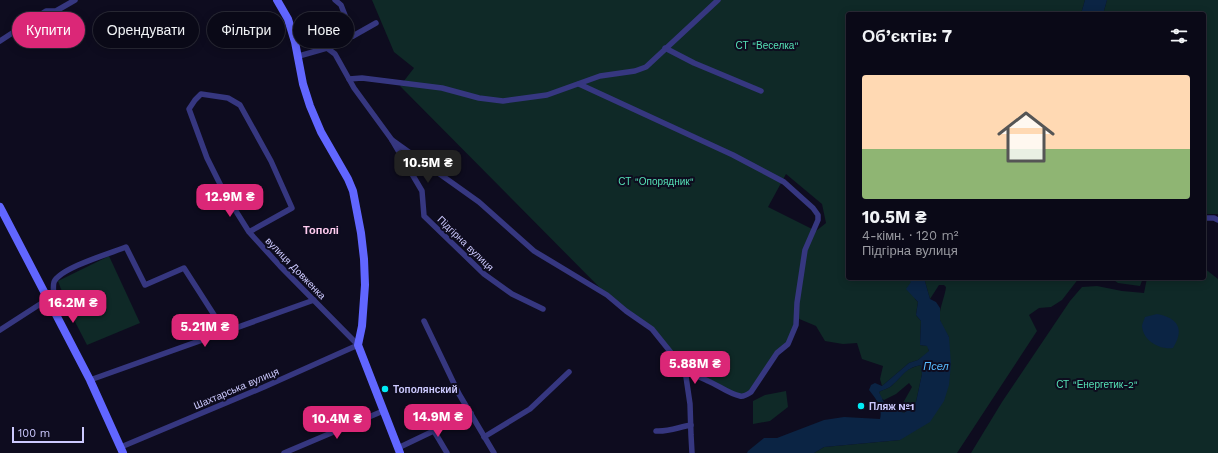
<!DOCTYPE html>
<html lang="uk">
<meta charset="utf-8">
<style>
:root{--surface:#0a0917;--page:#181724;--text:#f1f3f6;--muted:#999aa1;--line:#2a2a36;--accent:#db2777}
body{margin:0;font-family:"Work Sans",sans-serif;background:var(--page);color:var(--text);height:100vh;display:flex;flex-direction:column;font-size:15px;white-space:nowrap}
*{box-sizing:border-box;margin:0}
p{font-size:13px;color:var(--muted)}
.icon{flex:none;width:22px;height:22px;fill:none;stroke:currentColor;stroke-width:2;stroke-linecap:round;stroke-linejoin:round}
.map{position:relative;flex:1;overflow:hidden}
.side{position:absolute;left:846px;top:12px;width:360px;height:268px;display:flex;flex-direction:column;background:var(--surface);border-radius:4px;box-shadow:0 2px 10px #0003,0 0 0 1px var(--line)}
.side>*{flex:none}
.hud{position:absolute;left:12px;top:12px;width:380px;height:36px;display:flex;gap:8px}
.scale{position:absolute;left:12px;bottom:10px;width:72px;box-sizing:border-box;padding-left:4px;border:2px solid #cdcaff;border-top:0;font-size:11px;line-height:14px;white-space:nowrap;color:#cdcaff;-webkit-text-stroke:3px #0e0c1f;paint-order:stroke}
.price{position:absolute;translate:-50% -34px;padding:0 9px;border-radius:8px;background:var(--accent);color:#fff;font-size:13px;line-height:26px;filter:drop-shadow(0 1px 2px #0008)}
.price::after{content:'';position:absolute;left:50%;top:24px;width:12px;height:9px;margin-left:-6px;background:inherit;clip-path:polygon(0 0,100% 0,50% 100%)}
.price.on{background:#222;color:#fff}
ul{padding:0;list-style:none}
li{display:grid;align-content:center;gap:8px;height:212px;padding:0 16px}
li+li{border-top:1px solid var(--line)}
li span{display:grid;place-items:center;height:124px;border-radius:4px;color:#555}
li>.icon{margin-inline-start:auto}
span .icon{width:72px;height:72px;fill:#fffc;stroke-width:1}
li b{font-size:17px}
h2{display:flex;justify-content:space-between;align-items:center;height:48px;padding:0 16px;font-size:17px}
.chip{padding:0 14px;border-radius:18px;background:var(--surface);box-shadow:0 2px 10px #0003,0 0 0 1px var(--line);font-size:14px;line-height:36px}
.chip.on{background:var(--accent);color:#fff}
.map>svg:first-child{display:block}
</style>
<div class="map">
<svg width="1218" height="453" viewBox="0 0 1218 453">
<rect width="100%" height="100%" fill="#0e0c1f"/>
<g fill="#0f2927" fill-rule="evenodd">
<path d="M372,0H1085L1081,14H848V278H907L911,281L915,299L918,302L916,315L921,321L920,345L928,346L929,352L918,360L909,363L882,386L880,379L883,366L862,359L857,343L843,344L825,341L816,326L797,318L788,344L782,348L751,392L743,396L692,375L652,329L607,295L400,86L414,68L394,52ZM786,174L822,204L826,223L816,231L768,207Z"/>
<polygon points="1107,0 1218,0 1218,214 1204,214 1204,14 1103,14"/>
<polygon points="109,256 140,323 87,345 69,310 58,281"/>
<polygon points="1204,268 1218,279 1218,453 971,453 1002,402 1070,301 1082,287 1097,286 1122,291 1144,293 1147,278 1204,278"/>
<path d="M924,278H1079L1062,300L1051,307L1039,308L1029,315L1037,331L957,453H814L824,447L900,440L949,337C946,332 941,325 940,320C938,311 945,297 946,287L944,285H939L930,299Z"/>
<polygon points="1111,278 1143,278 1140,286 1118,283"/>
<path d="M921,365L922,374L916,402L904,413L894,409L903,403L912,387L909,383L896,394L884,400L881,398L879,392C882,390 887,389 890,387C903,377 902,369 921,365Z"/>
<polygon points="786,391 788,407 770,421 753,424 753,401 765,395"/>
</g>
<g fill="#0b2444" fill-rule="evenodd">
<polygon points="1085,0 1107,0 1103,14 1081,14"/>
<path d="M907,278H924L930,299L936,302L940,308V320L949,337L951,364L949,385L944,401L930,422L900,440L824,447L814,453H747L748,451L764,438H777L824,420L844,417L880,419C883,407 876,399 869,390L871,385L875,383L882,386L909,363L918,360L929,351L927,346L920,345L921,321L916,315L918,302L906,289L911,282ZM921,365L922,374L916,402L904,413L894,409L888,411L879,392C882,390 887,389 890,387C902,378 904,368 921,365Z"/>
<path d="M1157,314C1178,318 1185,329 1173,348C1160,350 1143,341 1142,326C1142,324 1144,320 1145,317Z"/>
</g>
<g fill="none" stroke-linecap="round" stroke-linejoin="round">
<g stroke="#363780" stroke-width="5.5">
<polyline points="335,0 341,5 353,36"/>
<polyline points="0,41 46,11 56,11 75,0"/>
<polyline points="327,48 335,54 354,88 392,140 422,191 424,216 484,274 512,294 543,309"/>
<polyline points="665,48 694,63 761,91"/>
<polyline points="299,56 327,48 353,36 376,23"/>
<polyline points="349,79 362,78 442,88 479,98 503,101 547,95 600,76 635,71 646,67 718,0"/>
<path d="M392,140L479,202L534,251L607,295L626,311L652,329L685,370C693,375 700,377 708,381C718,385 729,394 740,396C744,397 748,394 751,392L777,353L788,344L796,325L797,303L805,250L818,220V215L813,208L784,182L733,155L579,84"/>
<polyline points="1207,218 1214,218 1218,220"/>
<path d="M55,310C55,304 52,288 54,282C60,268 111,253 126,247L145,285L184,268L225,332"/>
<polyline points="424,321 459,394 494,453"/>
<polyline points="0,330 48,299"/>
<polyline points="685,370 690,404 691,435 692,453"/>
<polyline points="90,380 314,300"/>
<polyline points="434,431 447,453"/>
<path d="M656,431C668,432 679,427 691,425"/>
<polyline points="484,437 530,409 569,372"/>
<polyline points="121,447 264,387 358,345 280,266 249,232 224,192 207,158 189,109 195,100 201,94 228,98 240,105 271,161 292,208 249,232"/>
<polyline points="398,448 471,413"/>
<polyline points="284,453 383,411"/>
</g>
<g stroke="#6166ff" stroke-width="8">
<polyline points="277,0 288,19 295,42 303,84 310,106 321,132 348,179 353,191 361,233 364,259 365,285 362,326 358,345 400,453"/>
<polyline points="0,207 90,380 123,453"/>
</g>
</g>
<g fill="#00ebf5" stroke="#0e0c1f" stroke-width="1.5">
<circle cx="385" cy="389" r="4"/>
<circle cx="861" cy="406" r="4"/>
</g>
<g text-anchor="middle" stroke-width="4" stroke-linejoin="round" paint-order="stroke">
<g font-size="10" fill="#55e1b6" stroke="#0e0c1f">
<text x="767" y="49">СТ "Веселка"</text>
<text x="656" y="185">СТ "Опорядник"</text>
<text x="1097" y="388">СТ "Енергетик-2"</text>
</g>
<g font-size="10" fill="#cdcaff" stroke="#0e0c1f">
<text transform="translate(466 243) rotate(44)" y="4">Підгірна вулиця</text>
<text transform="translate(296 268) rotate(46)" y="4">вулиця Довженка</text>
<text transform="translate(236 388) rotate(-23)" y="4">Шахтарська вулиця</text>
</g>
<g font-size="10" font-weight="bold" fill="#cdcaff" stroke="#0e0c1f" text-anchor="start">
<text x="393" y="393">Тополянский</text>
<text x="869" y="410">Пляж №1</text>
</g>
<g font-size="11" font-weight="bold" fill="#ffccef" stroke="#0e0c1f">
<text x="321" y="234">Тополі</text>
</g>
<g font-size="11" font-style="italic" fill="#58bbff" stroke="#0e0c1f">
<text x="936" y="370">Псел</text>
</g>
</g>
</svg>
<div class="scale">100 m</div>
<b class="price on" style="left:428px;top:184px">10.5M ₴</b>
<b class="price" style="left:230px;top:218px">12.9M ₴</b>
<b class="price" style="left:73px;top:324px">16.2M ₴</b>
<b class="price" style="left:205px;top:348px">5.21M ₴</b>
<b class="price" style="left:695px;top:385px">5.88M ₴</b>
<b class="price" style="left:438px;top:438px">14.9M ₴</b>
<b class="price" style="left:337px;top:440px">10.4M ₴</b>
<div class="hud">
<a class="chip on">Купити</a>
<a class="chip">Орендувати</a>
<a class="chip">Фільтри</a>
<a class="chip">Нове</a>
</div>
<section class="side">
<h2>Об’єктів: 7<svg class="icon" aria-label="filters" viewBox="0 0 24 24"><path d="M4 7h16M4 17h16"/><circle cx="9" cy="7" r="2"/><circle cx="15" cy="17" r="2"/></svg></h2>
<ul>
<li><span style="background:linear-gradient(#ffd9b3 60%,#8fb573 0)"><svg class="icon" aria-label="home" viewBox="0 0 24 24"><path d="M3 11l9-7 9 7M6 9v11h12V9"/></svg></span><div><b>10.5M ₴</b><p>4-кімн. · 120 m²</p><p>Підгірна вулиця</p></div></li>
</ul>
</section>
</div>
